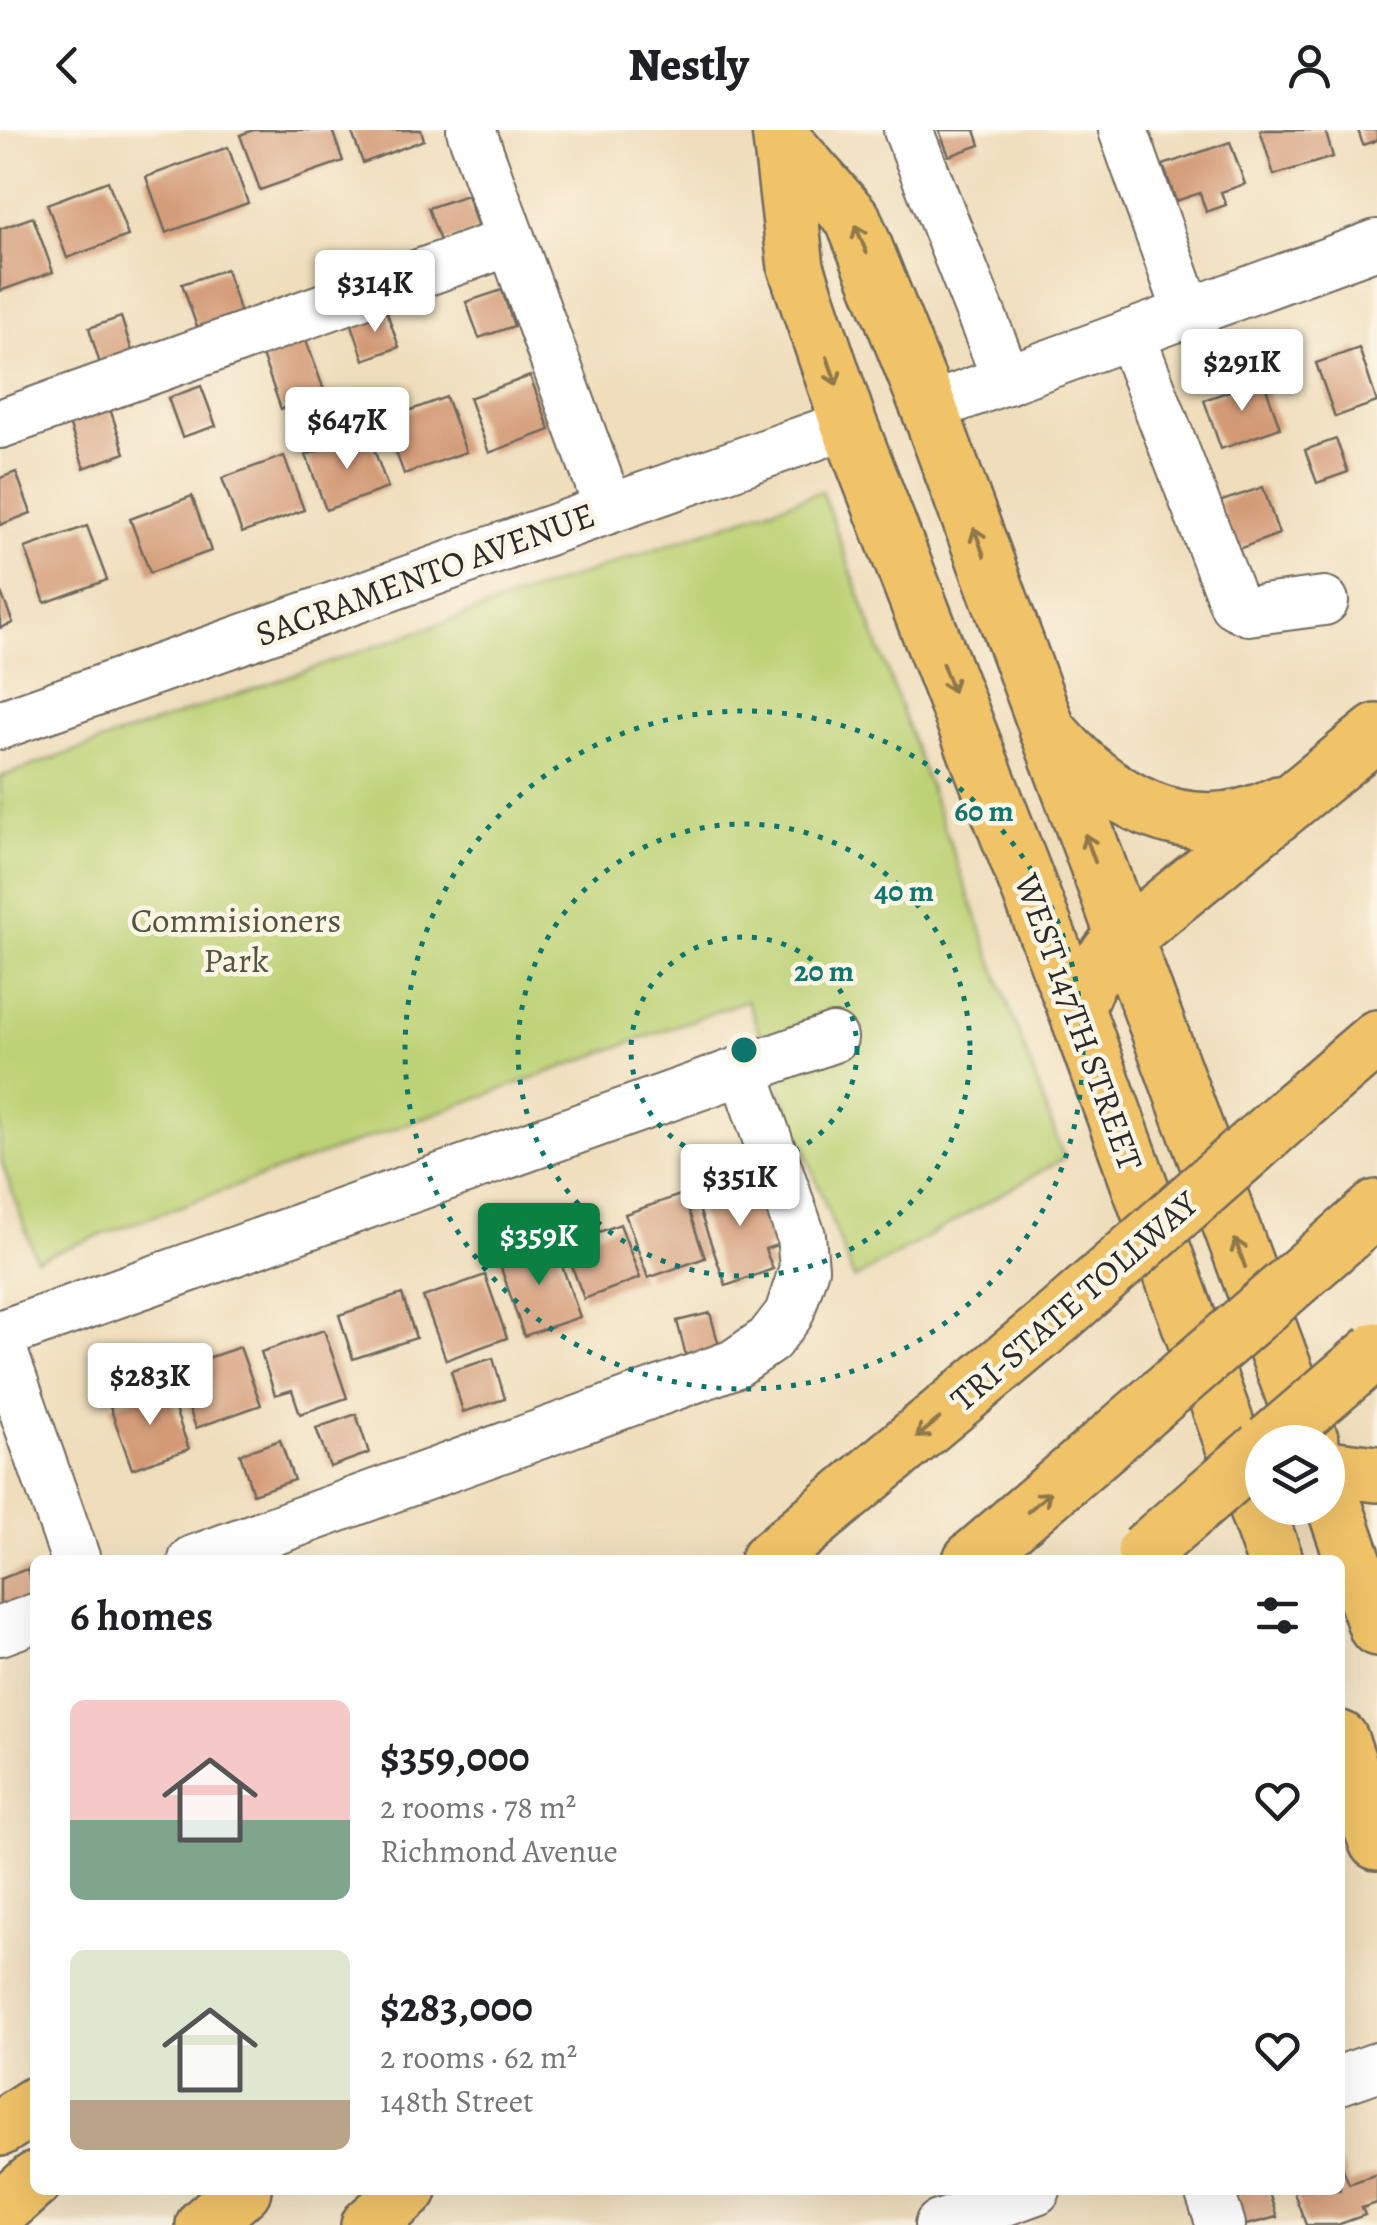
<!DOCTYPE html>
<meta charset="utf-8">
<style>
:root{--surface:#fff;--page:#f2f2f2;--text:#202124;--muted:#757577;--accent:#0b8043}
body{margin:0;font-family:Alegreya,serif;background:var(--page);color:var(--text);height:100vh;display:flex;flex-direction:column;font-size:38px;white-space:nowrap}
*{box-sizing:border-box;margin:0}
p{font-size:32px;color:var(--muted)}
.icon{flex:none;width:55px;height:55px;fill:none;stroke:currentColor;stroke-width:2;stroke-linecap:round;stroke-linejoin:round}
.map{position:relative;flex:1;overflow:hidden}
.drawer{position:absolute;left:30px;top:1425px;width:1315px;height:640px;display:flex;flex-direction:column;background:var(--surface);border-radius:15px;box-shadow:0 10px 40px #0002}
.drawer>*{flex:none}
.buttons{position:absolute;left:1245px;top:1295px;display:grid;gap:20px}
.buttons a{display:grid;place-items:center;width:100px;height:100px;border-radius:50%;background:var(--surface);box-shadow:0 10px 40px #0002;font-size:50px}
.price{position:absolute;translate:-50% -85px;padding:0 22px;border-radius:10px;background:#fff;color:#222;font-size:32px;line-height:65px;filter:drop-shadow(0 2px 5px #0008)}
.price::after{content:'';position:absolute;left:50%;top:60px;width:30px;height:22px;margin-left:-15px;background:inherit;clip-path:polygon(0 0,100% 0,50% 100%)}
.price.active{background:var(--accent);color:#fff}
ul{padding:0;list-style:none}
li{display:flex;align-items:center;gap:30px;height:250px;padding:0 40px}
li span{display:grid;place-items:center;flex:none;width:280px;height:200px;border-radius:15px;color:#555}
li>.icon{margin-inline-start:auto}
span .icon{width:120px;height:120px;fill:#fffc;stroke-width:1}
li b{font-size:42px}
h2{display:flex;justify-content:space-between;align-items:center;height:120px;padding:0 40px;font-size:42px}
header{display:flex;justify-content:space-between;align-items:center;height:130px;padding:0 40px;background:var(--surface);font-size:45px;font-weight:800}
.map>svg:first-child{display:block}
</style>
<header><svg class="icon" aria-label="back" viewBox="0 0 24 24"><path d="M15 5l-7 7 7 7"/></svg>Nestly<svg class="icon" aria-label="person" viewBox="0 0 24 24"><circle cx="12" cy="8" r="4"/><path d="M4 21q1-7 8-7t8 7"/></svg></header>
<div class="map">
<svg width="1377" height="2095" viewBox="0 0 1377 2095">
<rect width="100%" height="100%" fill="#fcf5e5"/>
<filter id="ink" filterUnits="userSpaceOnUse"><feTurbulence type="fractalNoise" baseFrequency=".01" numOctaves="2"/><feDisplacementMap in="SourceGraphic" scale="20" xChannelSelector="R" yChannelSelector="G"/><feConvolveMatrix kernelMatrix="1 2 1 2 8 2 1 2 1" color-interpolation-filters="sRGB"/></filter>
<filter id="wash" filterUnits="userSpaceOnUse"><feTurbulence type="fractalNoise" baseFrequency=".0048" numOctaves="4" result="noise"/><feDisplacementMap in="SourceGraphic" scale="40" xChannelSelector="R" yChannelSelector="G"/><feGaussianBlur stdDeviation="2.25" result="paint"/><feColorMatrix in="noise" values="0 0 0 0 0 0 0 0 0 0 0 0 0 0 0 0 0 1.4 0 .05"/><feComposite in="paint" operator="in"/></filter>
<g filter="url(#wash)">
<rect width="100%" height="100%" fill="#efddbb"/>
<polygon fill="#bdd276" stroke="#747e50" stroke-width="2.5" points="822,361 1064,1028 854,1149 747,870 36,1129 0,1028 0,647"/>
<g id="blocks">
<g fill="#d39a76">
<polygon points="253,0 332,0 343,31 260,60 240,5"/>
<polygon points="351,0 421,0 424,10 363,33"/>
<polygon points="939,0 975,0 980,15 949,26"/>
<polygon points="1260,0 1325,0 1333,27 1274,45"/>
<polygon points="1358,0 1377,0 1377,10 1363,15"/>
<polygon points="1230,12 1245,54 1221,62 1226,75 1206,82 1200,63 1176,71 1163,35"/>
<polygon points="228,17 248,73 166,103 146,47"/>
<polygon points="108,51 128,106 67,128 47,74"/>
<polygon points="467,65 479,101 441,114 428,78"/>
<polygon points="33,87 53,142 0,161 0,99"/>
<polygon points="226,139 240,182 197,197 182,154"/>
<polygon points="502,160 514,196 479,208 466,172"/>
<polygon points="386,180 399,217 364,230 351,192"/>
<polygon points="121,187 133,224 100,234 89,198"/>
<polygon points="306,210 325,263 281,279 262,225"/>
<polygon points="1359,218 1377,272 1335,287 1316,233"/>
<polygon points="530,246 550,300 489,323 469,268"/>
<polygon points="1263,249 1280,298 1221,319 1204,270"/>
<polygon points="201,256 216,296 182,307 168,268"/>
<polygon points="446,267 466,322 404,344 384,290"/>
<polygon points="109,276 125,323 84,338 68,290"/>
<polygon points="368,303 388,358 326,380 306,325"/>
<polygon points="1336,309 1348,342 1317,353 1305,320"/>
<polygon points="284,326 304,380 242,403 222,348"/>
<polygon points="16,342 31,383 0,395 0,348"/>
<polygon points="1263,357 1279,404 1236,420 1219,372"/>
<polygon points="192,366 211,421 150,443 130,389"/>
<polygon points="87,396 107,450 45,473 25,418"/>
<polygon points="0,460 13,493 0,498"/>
<polygon points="759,1046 783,1113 765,1119 773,1139 726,1156 695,1068"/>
<polygon points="683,1064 705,1128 648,1148 625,1084"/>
<polygon points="620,1094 640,1148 584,1169 564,1115"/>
<polygon points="553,1110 580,1187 524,1206 498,1129"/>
<polygon points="485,1145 507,1208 446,1230 423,1167"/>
<polygon points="402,1164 416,1208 353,1229 339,1185"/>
<polygon points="710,1183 721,1223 687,1230 677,1191"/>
<polygon points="324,1200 347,1268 300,1284 292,1260 275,1265 261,1222"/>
<polygon points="240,1217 261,1275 196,1298 175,1239"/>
<polygon points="493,1228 505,1269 463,1282 451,1241"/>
<polygon points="167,1257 189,1319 132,1339 110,1277"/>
<polygon points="356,1284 369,1323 330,1337 316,1298"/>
<polygon points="280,1310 294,1350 253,1364 240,1324"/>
<polygon points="27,1439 35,1461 35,1472 0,1484 0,1449"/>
<polygon points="1340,2031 1349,2054 1377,2044 1377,2073 1362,2078 1365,2085 1337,2095 1306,2095 1293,2060 1340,2060"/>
<polygon points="1234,2060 1268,2060 1277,2087 1246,2095"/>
</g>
</g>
</g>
<g filter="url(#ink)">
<use href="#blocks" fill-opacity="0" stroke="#70695d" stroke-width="2.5"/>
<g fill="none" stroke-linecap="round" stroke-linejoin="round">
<g stroke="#70695d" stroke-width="52">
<g id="minor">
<polyline points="471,0 609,379"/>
<polyline points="908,0 1007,250"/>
<polyline points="1123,0 1188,183"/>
<polyline points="1130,204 1234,474 1248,481 1324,471"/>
<polyline points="929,278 1377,114"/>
<polyline points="0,294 511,111"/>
<polyline points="0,595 849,294"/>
<polyline points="0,1205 833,908"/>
<polyline points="0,1213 76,1430"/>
<polyline points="193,1430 734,1234 769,1210 789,1184 804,1138 801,1106 744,942"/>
<polyline points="0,1501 35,1488"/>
<polyline points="1340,1950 1377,1937"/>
<polyline points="1209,2060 1221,2095"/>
<polyline points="939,2095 1036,2060"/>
</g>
</g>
<g stroke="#70695d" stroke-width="60">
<g id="major">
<polyline points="780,0 796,137 849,294 1076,879 1275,1430"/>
<polyline points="783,10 853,89 929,278 1311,1312"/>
<polyline points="1328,1357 1377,1498"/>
<polyline points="1340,1609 1377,1712"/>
</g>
</g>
<g stroke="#70695d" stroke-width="60">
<g id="highway">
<path d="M1047,599C1107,670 1186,718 1279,674"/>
<polyline points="1076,879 1088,850 1115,816 1377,602"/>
<polyline points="1298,976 1377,908"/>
<polyline points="1346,1105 1377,1078"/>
<polyline points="1328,1338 1377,1344"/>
<polyline points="768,1430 1056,1189"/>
<polyline points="971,1430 1106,1314"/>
<polyline points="0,1998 35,1975"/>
<polyline points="0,2081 35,2050"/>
<polyline points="204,2095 243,2060"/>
<polyline points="369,2095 409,2060"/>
</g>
</g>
<use href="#minor" stroke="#fff" stroke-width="48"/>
<use href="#major" stroke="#f1c369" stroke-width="55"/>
<use href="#highway" stroke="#f1c369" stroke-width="55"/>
<g stroke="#70695d" stroke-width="60" stroke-linecap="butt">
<g id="highway-bridge">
<polyline points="1056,1189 1298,976"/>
<polyline points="1270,1312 1377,1220"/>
<polyline points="1106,1314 1346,1105"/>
<polyline points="1145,1421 1262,1319"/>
</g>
</g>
<use href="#highway-bridge" stroke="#f1c369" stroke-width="55"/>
</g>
<defs><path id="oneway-shaft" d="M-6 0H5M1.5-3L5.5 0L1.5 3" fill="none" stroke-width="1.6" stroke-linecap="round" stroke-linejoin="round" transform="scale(2.5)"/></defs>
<g stroke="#8e774a">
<use href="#oneway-shaft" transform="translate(861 109) rotate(-112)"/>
<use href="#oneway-shaft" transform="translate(832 241) rotate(71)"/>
<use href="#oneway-shaft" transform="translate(979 412) rotate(-110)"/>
<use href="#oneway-shaft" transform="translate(948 548) rotate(69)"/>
<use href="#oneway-shaft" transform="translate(1090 718) rotate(-110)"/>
<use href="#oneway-shaft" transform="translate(1240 1123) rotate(-110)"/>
<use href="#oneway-shaft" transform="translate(928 1298) rotate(140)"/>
<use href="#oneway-shaft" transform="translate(1039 1372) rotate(-41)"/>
</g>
</g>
<g fill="none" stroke="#0f766e" stroke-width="5" stroke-dasharray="5 10">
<circle cx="744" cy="920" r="113"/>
<circle cx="744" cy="920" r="226"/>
<circle cx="744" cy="920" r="339"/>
</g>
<g text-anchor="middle" stroke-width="9" stroke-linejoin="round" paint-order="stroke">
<g font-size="35" fill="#2b2b2b" stroke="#fcf5e5">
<text transform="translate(425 444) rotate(-20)" y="12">SACRAMENTO AVENUE</text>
<text transform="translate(1079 892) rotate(70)" y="12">WEST 147TH STREET</text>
<text transform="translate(1074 1171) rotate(-41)" y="12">TRI-STATE TOLLWAY</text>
</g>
<g font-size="35" fill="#50553e" stroke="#fcf5e5">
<text x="236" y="802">Commisioners<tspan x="236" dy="40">Park</tspan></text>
</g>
</g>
<circle cx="744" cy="920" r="15" fill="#0f766e" stroke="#fcf5e5" stroke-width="5"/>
<g font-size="30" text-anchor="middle" font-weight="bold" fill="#0f766e" stroke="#fcf5e5" stroke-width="9" stroke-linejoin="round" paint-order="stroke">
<text x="984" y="691">60 m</text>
<text x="904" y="771">40 m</text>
<text x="824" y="851">20 m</text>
</g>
</svg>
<div class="buttons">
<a><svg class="icon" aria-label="layers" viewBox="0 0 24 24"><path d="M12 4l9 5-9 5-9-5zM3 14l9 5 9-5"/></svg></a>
</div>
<b class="price" style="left:375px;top:205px">$314K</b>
<b class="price" style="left:1242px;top:284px">$291K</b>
<b class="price" style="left:347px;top:342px">$647K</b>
<b class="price" style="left:740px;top:1099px">$351K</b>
<b class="price active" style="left:539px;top:1158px">$359K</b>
<b class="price" style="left:150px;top:1298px">$283K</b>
<section class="drawer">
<h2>6 homes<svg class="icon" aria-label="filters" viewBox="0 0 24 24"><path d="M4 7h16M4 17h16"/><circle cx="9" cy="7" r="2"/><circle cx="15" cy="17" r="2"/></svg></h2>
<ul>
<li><span style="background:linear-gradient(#f6c9c9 60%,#7fa58c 0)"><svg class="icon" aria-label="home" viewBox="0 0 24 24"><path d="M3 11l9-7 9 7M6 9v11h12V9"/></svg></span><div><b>$359,000</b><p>2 rooms · 78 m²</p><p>Richmond Avenue</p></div><svg class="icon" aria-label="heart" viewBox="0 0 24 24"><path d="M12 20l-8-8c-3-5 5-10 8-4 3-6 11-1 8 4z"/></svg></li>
<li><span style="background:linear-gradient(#dfe7d0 75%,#b9a48a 0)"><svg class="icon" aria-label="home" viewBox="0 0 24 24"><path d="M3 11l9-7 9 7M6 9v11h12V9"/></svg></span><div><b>$283,000</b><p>2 rooms · 62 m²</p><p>148th Street</p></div><svg class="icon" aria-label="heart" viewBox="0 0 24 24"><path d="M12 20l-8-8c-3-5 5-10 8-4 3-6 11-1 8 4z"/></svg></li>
</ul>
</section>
</div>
